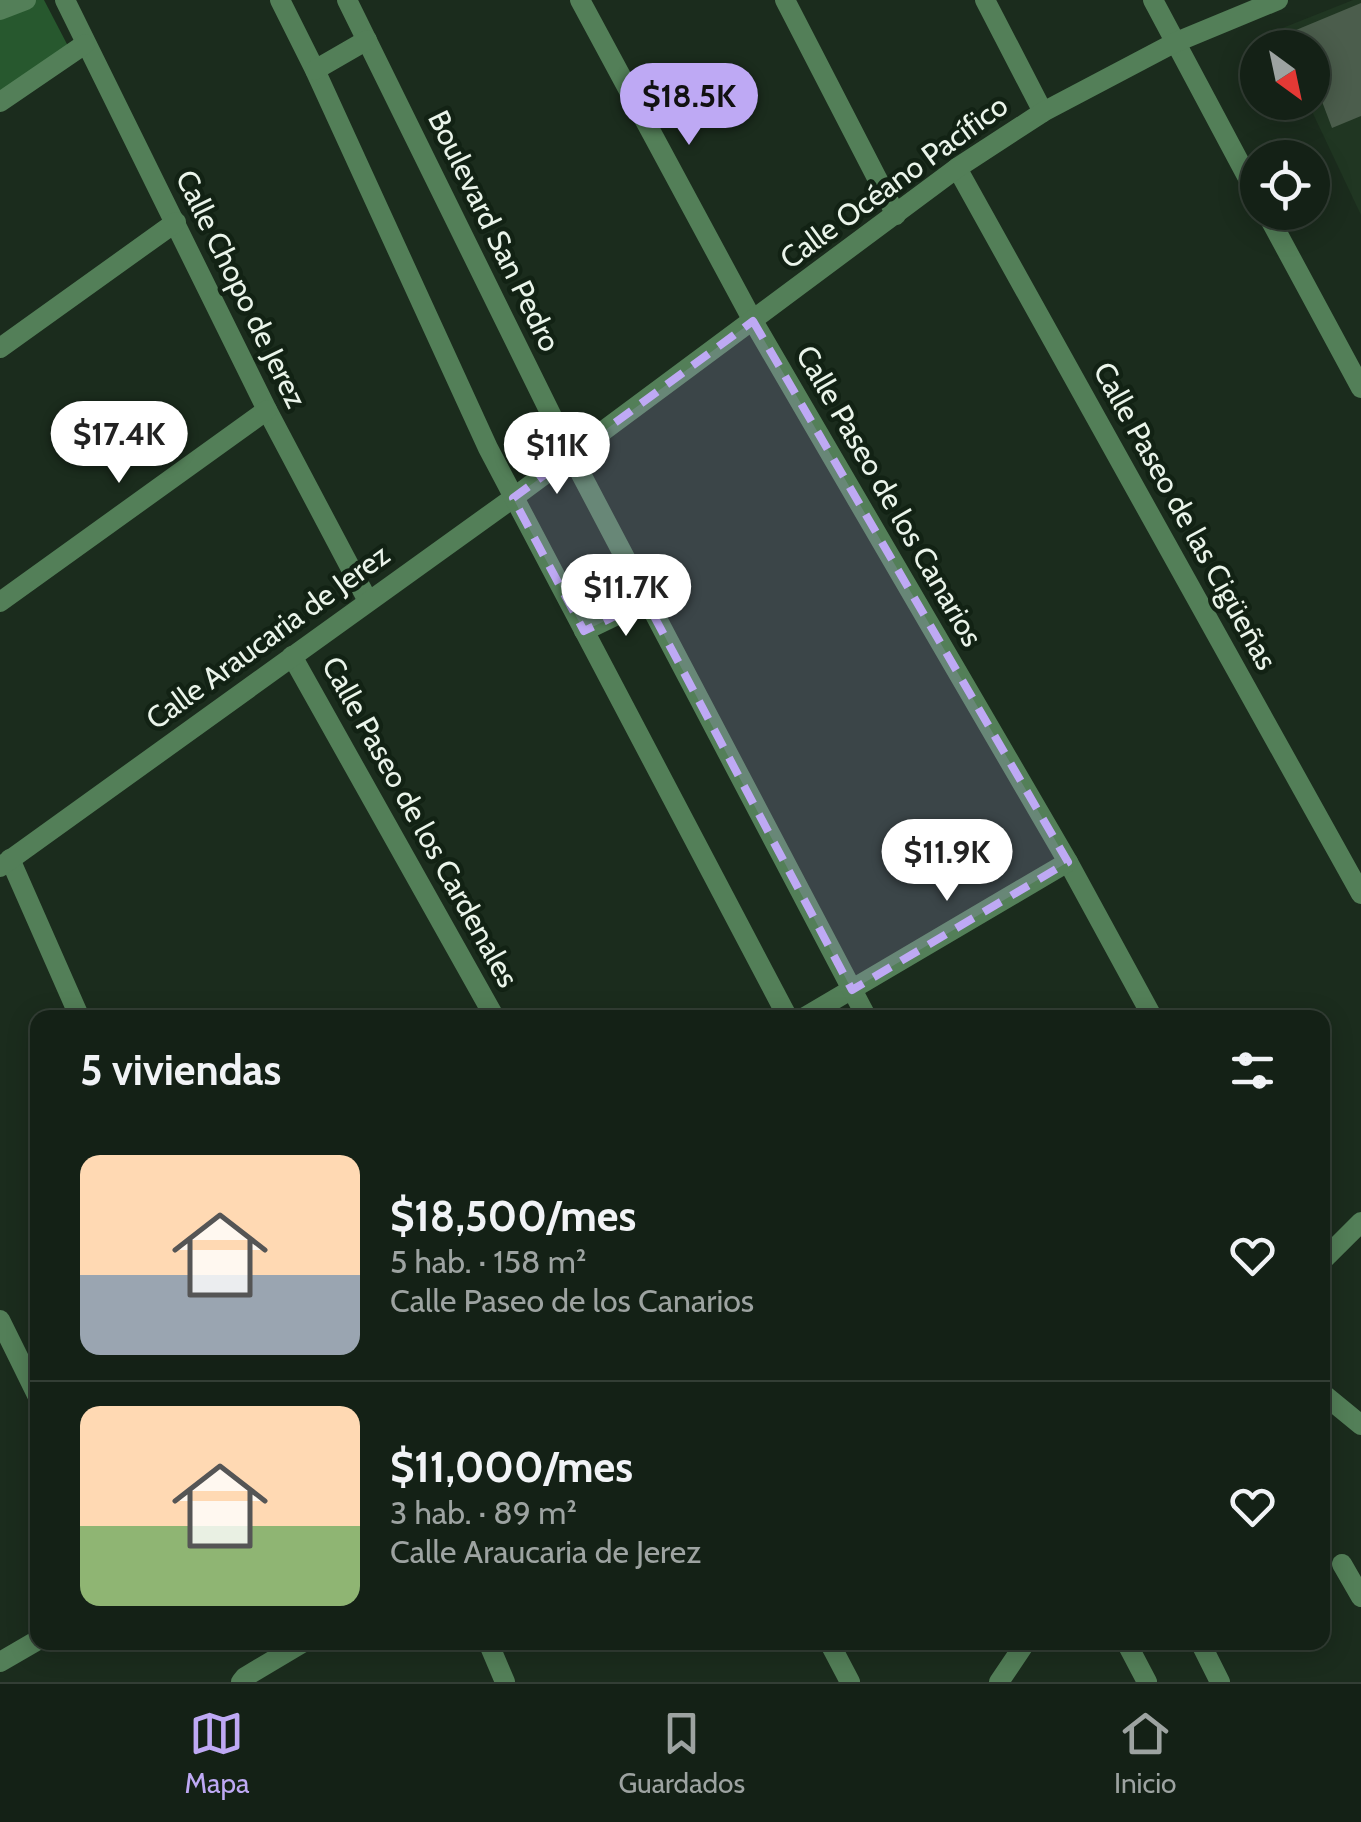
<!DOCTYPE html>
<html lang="es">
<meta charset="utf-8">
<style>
:root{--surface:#142116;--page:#1d291f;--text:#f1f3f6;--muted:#9da3a1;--line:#333e35;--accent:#bea9f4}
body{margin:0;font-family:Cabin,sans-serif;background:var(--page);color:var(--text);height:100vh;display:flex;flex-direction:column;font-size:38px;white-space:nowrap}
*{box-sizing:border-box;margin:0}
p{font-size:32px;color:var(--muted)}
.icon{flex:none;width:55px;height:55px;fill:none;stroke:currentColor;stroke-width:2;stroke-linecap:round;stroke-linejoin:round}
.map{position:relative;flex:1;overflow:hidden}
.panel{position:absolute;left:30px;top:1010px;width:1300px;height:640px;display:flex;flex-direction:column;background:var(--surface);border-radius:20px;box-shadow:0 5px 25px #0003,0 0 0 2px var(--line)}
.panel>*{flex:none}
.needle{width:65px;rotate:147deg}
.fabs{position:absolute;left:1240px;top:30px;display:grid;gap:20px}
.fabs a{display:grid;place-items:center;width:90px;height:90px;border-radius:50%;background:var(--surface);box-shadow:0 5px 25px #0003,0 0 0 2px var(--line);font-size:50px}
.price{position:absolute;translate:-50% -85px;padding:0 22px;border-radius:35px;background:#fff;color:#222;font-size:32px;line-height:65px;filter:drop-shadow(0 2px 5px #0008)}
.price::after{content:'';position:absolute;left:50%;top:60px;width:30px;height:22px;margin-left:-15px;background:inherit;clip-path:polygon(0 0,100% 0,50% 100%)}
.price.active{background:var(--accent);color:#111}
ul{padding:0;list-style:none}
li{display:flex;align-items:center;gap:30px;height:250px;padding:0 50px}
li+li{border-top:2px solid var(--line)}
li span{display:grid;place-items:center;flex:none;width:280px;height:200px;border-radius:20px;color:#555}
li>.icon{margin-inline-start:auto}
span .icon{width:120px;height:120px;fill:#fffc;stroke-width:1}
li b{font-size:42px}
h2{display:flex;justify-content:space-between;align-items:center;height:120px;padding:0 50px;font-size:42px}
.dock{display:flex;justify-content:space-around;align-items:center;height:140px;border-top:2px solid var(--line);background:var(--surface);font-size:28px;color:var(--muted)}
.dock a{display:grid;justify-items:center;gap:5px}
.dock .active{color:var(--accent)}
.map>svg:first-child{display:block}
</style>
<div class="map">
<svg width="1361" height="1682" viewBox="0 0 1361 1682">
<rect width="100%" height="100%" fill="#1b2c1d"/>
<polygon fill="#203622" points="1353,0 1361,0 1361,215 1308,103 1312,102 1312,48 1283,47 1275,31"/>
<polygon fill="#27582e" points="0,0 44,0 69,48 0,92"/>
<polygon fill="#4b5d4c" points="1361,3 1361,116 1332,128 1312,75 1312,48 1302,48 1296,30"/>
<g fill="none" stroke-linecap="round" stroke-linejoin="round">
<polyline stroke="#537f58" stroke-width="20" points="488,1642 505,1682"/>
<g stroke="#537f58" stroke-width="20">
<polyline points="65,0 267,410 368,601"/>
<polyline points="580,0 753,321 1068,862 1153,1018"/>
<polyline points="785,0 896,215"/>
<polyline points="985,0 1043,112"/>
<polyline points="1153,0 1258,197"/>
<polyline points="0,10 26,0"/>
<polyline points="0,102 85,44"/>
<polyline points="957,168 1361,894"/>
<polyline points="1266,212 1361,388"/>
<polyline points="0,348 176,222"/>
<polyline points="0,602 267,410"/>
<polyline points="292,656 495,1018"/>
<polyline points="10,859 80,1018"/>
<polyline points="0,867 513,498 957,168 1043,112 1174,43 1278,0"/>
<polyline points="803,1018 1068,862"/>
<polyline points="1322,1261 1361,1222"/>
<polyline points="0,1320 38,1397"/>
<polyline points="1322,1393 1361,1425"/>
<polyline points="1342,1564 1361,1597"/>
<polyline points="829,1642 850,1682"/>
<polyline points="0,1662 38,1640"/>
<polyline points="241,1682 245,1677 304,1642"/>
<polyline points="999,1682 1026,1642"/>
</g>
<g stroke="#537f58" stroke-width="20">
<polyline points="280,0 315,70 488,448 788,1018"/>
<polyline points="347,0 571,455 867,1018"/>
<polyline points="315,70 367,40"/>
<polyline points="584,631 646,601"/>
<polyline points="1126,1642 1147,1682"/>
<polyline points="1200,1642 1220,1682"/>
</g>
</g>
<path fill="#bea9f4" fill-opacity="0.2" stroke="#bea9f4" stroke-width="8" stroke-dasharray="20 12" stroke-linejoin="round" d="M753,321L1068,862L852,990L646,601L584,631L513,498Z"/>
<g text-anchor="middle" stroke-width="9" stroke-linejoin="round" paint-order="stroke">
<g font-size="30" fill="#eaf4ea" stroke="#122214">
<text transform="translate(894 182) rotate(-36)" y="10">Calle Océano Pacífico</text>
<text transform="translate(494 231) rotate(64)" y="10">Boulevard San Pedro</text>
<text transform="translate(241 289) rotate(64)" y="10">Calle Chopo de Jerez</text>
<text transform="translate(889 496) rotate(60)" y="10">Calle Paseo de los Canarios</text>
<text transform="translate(1185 516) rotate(61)" y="10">Calle Paseo de las Cigüeñas</text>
<text transform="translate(268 637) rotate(-36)" y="10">Calle Araucaria de Jerez</text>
<text transform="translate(420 822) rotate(61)" y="10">Calle Paseo de los Cardenales</text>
</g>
</g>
</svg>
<div class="fabs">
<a><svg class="needle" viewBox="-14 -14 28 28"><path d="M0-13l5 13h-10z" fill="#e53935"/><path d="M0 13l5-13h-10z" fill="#9da3a1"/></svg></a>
<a><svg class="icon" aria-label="locate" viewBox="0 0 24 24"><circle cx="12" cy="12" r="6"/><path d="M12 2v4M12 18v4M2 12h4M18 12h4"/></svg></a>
</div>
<b class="price active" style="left:689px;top:148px">$18.5K</b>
<b class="price" style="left:119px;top:486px">$17.4K</b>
<b class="price" style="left:557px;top:497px">$11K</b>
<b class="price" style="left:626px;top:639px">$11.7K</b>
<b class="price" style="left:947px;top:904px">$11.9K</b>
<section class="panel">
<h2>5 viviendas<svg class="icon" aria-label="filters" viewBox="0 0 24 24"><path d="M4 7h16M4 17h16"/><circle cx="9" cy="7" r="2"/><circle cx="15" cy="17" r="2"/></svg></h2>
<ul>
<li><span style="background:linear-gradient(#ffd9b3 60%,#9aa5b1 0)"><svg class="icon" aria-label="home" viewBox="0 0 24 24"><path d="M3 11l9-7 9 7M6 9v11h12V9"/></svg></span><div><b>$18,500/mes</b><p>5 hab. · 158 m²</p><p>Calle Paseo de los Canarios</p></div><svg class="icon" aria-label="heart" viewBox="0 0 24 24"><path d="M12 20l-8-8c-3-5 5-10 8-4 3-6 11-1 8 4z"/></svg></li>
<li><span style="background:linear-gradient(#ffd9b3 60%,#8fb573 0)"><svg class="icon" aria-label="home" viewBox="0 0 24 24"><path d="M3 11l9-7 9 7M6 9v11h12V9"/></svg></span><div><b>$11,000/mes</b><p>3 hab. · 89 m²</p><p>Calle Araucaria de Jerez</p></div><svg class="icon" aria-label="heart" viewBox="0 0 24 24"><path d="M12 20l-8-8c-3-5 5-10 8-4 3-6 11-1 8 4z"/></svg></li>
</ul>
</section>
</div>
<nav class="dock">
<a class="active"><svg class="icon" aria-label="map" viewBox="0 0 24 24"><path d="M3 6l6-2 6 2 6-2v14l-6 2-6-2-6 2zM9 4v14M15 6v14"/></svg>Mapa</a>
<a><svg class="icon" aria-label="saved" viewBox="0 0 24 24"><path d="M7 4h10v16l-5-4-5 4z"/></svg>Guardados</a>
<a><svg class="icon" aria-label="home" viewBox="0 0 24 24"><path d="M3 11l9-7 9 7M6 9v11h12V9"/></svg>Inicio</a>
</nav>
